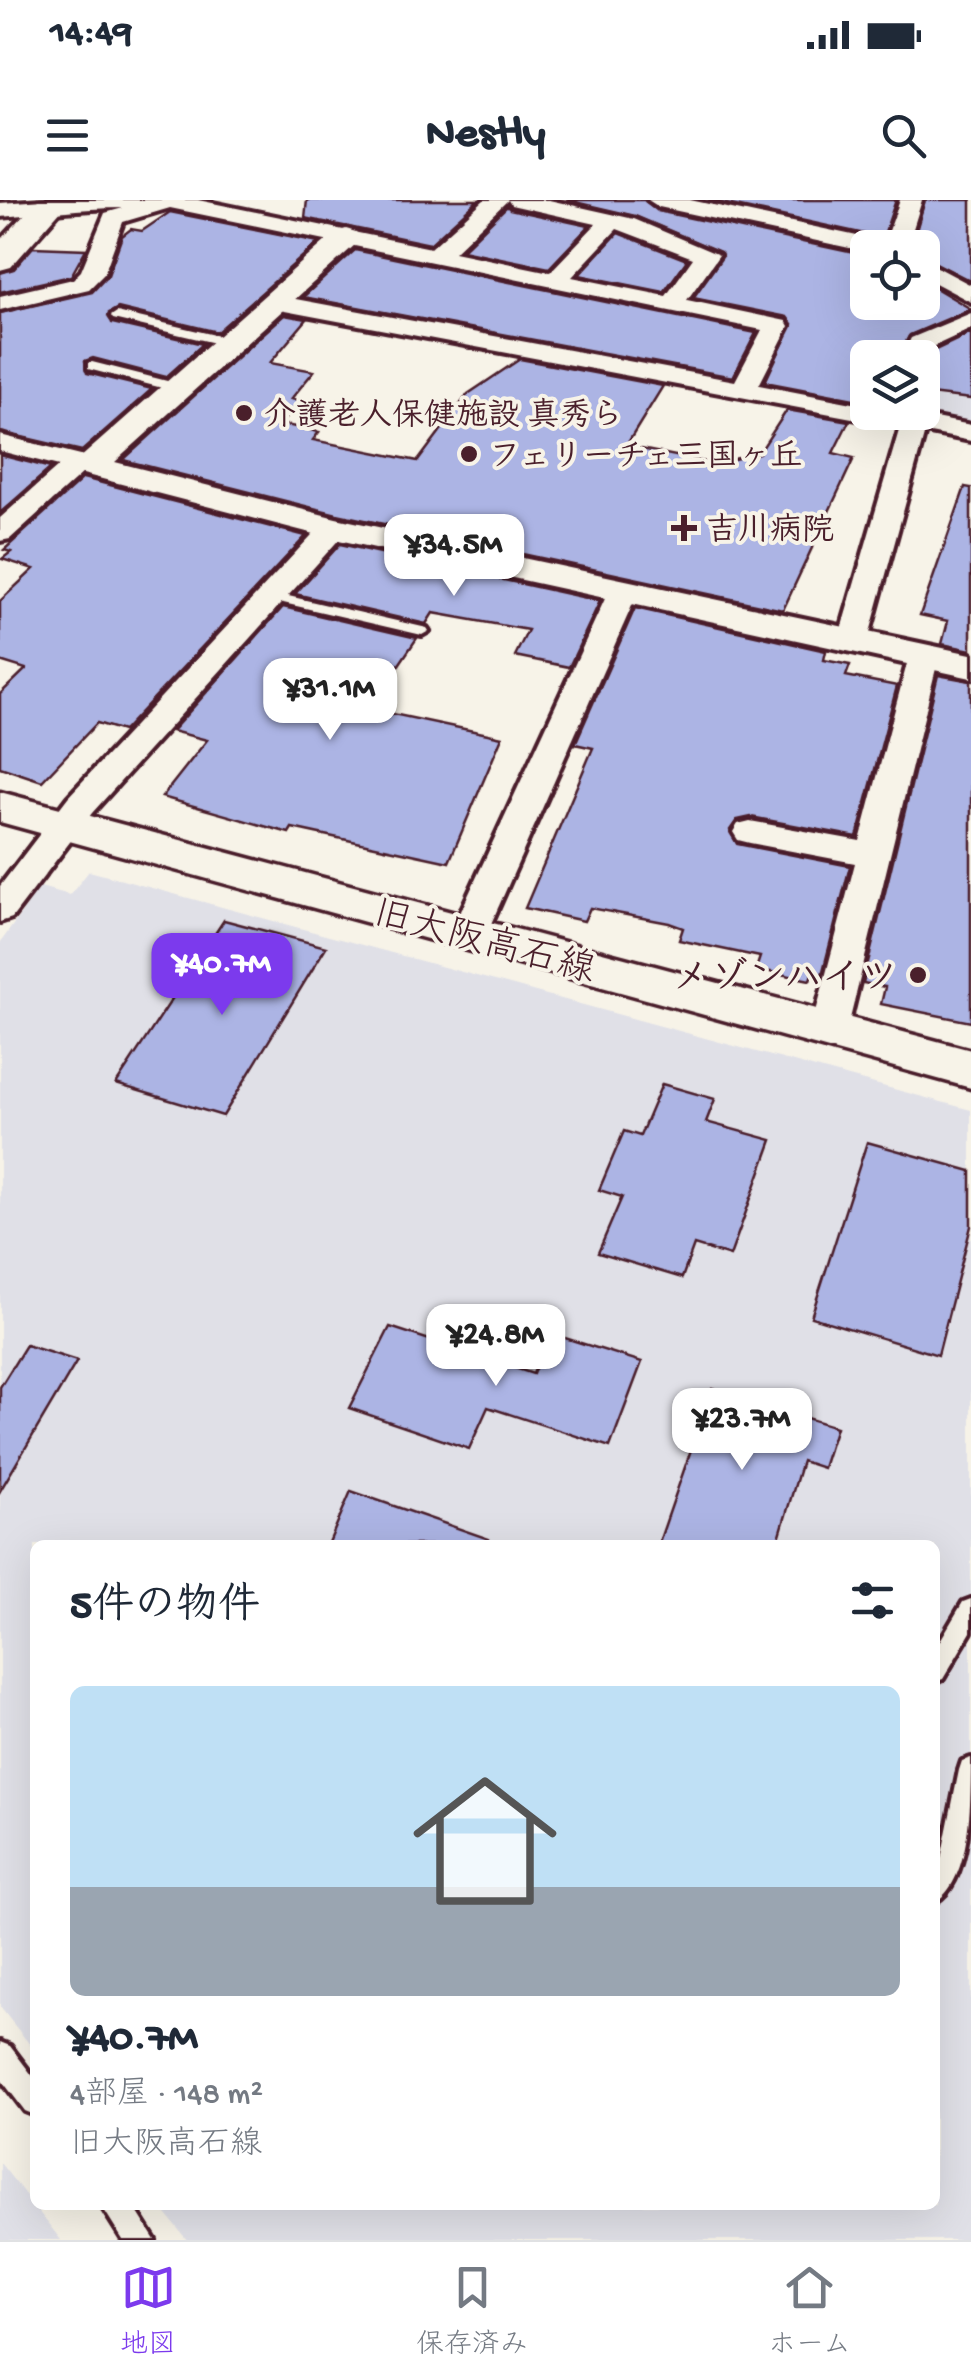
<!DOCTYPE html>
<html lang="ja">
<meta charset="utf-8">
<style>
:root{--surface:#fff;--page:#f6f6f7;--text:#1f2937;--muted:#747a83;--line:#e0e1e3;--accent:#7c3aed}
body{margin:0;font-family:"Gochi Hand","Klee One",sans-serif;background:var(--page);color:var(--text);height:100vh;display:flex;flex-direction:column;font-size:38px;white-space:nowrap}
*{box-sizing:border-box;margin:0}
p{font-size:32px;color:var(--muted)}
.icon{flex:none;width:55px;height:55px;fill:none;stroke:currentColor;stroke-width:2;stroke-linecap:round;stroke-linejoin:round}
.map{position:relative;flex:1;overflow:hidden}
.drawer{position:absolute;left:30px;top:1340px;width:910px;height:670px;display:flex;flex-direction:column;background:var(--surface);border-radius:15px;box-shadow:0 10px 40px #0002}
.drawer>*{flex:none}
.fabs{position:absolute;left:850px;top:30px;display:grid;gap:20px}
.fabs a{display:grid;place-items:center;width:90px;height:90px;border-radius:15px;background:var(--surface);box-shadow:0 10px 40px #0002;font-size:50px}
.price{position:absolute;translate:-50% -85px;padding:0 22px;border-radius:20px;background:#fff;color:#222;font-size:32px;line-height:65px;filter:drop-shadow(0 2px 5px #0008)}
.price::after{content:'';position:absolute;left:50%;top:60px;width:30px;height:22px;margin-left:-15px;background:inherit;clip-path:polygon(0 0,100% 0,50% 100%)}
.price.on{background:var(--accent);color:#fff}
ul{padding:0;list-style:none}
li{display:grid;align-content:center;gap:20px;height:530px;padding:0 40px}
li span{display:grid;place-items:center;height:310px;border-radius:15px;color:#555}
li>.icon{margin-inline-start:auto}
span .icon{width:180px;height:180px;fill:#fffc;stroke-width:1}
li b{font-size:42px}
h2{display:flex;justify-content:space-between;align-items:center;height:120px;padding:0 40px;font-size:42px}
.status{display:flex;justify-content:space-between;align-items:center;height:70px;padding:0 50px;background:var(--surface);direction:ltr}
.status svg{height:28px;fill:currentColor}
header{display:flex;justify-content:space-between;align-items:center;height:130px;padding:0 40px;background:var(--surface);font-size:45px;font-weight:700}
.menu{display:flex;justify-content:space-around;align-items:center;height:140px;border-top:2px solid var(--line);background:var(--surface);font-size:28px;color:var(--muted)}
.menu a{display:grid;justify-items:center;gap:5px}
.menu .on{color:var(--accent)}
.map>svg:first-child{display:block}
</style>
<div class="status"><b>14:49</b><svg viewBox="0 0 49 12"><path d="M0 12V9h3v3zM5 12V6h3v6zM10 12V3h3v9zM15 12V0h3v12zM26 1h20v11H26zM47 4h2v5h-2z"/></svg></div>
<header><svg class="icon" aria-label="menu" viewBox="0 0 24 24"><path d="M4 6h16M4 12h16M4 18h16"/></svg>Nestly<svg class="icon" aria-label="search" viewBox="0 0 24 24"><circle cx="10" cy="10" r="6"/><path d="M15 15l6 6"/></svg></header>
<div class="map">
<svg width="971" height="2040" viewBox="0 0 971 2040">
<rect width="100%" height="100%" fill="#f7f3e8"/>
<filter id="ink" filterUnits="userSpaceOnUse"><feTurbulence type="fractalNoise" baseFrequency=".01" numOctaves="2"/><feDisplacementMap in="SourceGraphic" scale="20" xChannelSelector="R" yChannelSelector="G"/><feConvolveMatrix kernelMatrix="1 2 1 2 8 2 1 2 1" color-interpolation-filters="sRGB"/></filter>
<g filter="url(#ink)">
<g fill="#e0e0e7">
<polygon points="971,130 971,224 918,215 915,213 922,212 923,166 928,154"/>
<polygon points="89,671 971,910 971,2040 187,2040 159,2005 935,2005 935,1345 35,1345 35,1851 0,1807 0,743 40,687 70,695"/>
<polygon points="0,1963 61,2040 0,2040"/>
</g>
<g fill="#acb4e4" stroke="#4a1f2b" stroke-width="2.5">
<polygon points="307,0 478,0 430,44 305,18"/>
<polygon points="566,0 644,0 658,11 868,56 868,102 922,102 922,80 971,109 910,135 898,158 868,158 868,185 859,200 765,182 792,124 787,117 693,98 722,57 720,52 635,16"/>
<polygon points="708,0 896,0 883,38"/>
<polygon points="925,0 971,0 971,81 922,56 922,48 911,48"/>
<polygon points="507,6 510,9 589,26 549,68 462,50"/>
<polygon points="170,12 319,42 217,132 118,108 109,113 112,123 203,144 166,177 93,158 85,161 87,173 152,189 82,251 0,232 0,113 92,92 108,75 122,36 131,29 142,31"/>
<polygon points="618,33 687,60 664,92 579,75"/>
<polygon points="33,47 86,49 71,76 0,92 0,73 14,69"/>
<polygon points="355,50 756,133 733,177 303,97"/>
<polygon points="284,115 307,119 270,163 314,171 291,199 300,201 281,224 319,232 313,240 418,261 468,194 520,159 663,186 626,246 715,264 738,258 759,253 787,210 849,221 833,253 854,258 783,410 337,314 123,260"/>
<polygon points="971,133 971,199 922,193 922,166 933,151"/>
<polygon points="0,255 51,268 0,313"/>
<polygon points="83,278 306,336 123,531 97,523 42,581 0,567 0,494 26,469 0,461 0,401 34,369 2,359 11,352 4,350"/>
<polygon points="965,287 971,288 971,450 942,444 948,421 920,415"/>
<polygon points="340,344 600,401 569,467 515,456 528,430 433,413 426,424 295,394"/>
<polygon points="283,407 417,438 369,509 502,537 449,662 292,628 289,633 162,597 207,540 172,531"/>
<polygon points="635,408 826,451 824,460 850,465 846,476 897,486 857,637 751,617 737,620 730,630 737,644 850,666 822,775 812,773 810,780 756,769 760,757 679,740 683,728 669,723 590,708 584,721 525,708 593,548 575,544"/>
<polygon points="938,475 971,481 971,822 881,804 885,787 863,783"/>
<polygon points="224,720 326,747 223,916 116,884"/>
<polygon points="662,884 715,899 706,922 772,940 730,1056 694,1045 682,1078 598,1053 622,997 599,990 624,931 640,936"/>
<polygon points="867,942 971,971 971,1026 938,1155 811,1117"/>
<polygon points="390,1127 533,1174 549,1133 642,1162 610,1247 488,1207 469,1249 349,1208"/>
<polygon points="26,1145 77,1161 0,1291 0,1187"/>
<polygon points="712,1189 836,1227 823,1268 802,1261 777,1345 658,1345"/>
<polygon points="351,1291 489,1339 488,1345 328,1345"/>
</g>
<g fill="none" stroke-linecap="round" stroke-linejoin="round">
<g stroke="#4a1f2b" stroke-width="8">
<g id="service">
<polygon points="117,112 232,139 234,142 228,146 113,119 111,116"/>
<polygon points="92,162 183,185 184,188 178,192 88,169 88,163"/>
<polygon points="271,392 427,428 429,431 422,435 266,399 264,396"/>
<polygon points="971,1399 971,1432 943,1479 935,1482 935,1449 963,1402"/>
<path d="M971,1558C971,1601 971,1682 935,1702V1672L939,1669L959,1570L962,1561Z"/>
<polygon points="0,1842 10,1846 35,1879 35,1915 25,1911 0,1878"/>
<polygon points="101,2005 133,2005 155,2040 123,2040"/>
</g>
</g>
<g stroke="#4a1f2b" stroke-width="8">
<g id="minor">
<path d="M43,0H198L431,48L484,0H549L634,19L719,55L687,100L786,121L789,126L759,185L868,206V212H904L971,225V241L925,232L868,440L853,449L842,446L838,440L900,227L274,109L262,102L274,95L735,181L762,130L170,8L123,22L104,74L89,89L0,110V96L73,79L81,71L105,13L123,8C79,8 43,14 0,17V3ZM508,0L511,5L596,24L550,72L454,52ZM617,29L693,58L666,96L572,77Z"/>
<polygon points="648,0 690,0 885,42 900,0 922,0 907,48 868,48 868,52 659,7"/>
<polygon points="922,59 971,85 971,102 922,76"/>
<polygon points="971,113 971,129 930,148 922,162 922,158 901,158 911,138"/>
<polygon points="0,235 101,260 105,266 101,272 84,272 10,339 0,341 0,318 59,266 0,251"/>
<polygon points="334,320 348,328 344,334 92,613 12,718 0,722 0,686 68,597 324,322"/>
<polygon points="624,381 639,390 486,735 480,744 468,747 456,744 450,735 609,390"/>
<polygon points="924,447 939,456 847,831 842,841 829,844 816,841 811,831 855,663 750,643 738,640 733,632 738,624 750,621 860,641 909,456"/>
</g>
</g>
<g stroke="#4a1f2b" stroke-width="8">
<polygon id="tertiary" points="346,29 356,32 360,38 356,44 115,262 336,318 971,454 971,478 334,339 79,273 74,266 79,259 336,32"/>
</g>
<g stroke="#4a1f2b" stroke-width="7">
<g id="primary">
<polygon points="38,0 70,0 11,67 0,70 0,41"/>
<polygon points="0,592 971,850 971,888 0,622"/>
</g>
</g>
<use href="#service" fill="#f7f3e8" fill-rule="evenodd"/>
<use href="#minor" fill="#f7f3e8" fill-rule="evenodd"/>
<use href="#tertiary" fill="#f7f3e8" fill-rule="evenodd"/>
<use href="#primary" fill="#f7f3e8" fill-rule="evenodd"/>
</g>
</g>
<g fill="#4a1f2b" stroke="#f7f3e8" stroke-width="4">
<circle cx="244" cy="213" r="10"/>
<circle cx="469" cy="254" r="10"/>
<path d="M679 313h10v10h10v10h-10v10h-10v-10h-10v-10h10z"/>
<circle cx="918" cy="775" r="10"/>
</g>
<g text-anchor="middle" stroke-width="8" stroke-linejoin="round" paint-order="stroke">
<g font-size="32" font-weight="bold" fill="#4a1f2b" stroke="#f7f3e8" text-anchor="start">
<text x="264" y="224">介護老人保健施設 真秀ら</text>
<text x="489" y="265">フェリーチェ三国ヶ丘</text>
<text x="706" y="339">吉川病院</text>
</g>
<g font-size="38" fill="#4a1f2b" stroke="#f7f3e8">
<text transform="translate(485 739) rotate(15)" y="13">旧大阪高石線</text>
</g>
<g font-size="38" font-weight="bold" fill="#4a1f2b" stroke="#f7f3e8" text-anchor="end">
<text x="898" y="788">メゾンハイツ</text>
</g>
</g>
</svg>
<div class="fabs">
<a><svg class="icon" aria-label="locate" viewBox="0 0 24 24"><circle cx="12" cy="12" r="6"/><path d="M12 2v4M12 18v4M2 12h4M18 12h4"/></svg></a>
<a><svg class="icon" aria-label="layers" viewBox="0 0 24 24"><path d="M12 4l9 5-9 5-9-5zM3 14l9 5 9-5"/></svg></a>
</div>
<b class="price" style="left:454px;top:399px">¥34.5M</b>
<b class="price" style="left:330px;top:543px">¥31.1M</b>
<b class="price on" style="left:222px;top:818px">¥40.7M</b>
<b class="price" style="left:496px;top:1189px">¥24.8M</b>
<b class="price" style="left:742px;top:1273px">¥23.7M</b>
<section class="drawer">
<h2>5件の物件<svg class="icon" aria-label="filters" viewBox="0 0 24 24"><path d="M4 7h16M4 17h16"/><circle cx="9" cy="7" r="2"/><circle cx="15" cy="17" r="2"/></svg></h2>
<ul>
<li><span style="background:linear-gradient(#bfe0f5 65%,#9aa5b1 0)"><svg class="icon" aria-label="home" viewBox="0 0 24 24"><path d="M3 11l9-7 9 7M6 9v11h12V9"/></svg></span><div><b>¥40.7M</b><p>4部屋 · 148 m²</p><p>旧大阪高石線</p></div></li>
</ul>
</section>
</div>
<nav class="menu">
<a class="on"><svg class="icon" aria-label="map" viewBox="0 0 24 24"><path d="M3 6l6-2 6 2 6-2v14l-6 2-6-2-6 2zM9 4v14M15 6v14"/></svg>地図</a>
<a><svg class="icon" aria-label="saved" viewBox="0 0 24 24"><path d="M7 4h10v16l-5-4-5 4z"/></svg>保存済み</a>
<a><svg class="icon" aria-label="home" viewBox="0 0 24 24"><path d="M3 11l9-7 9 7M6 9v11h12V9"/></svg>ホーム</a>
</nav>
